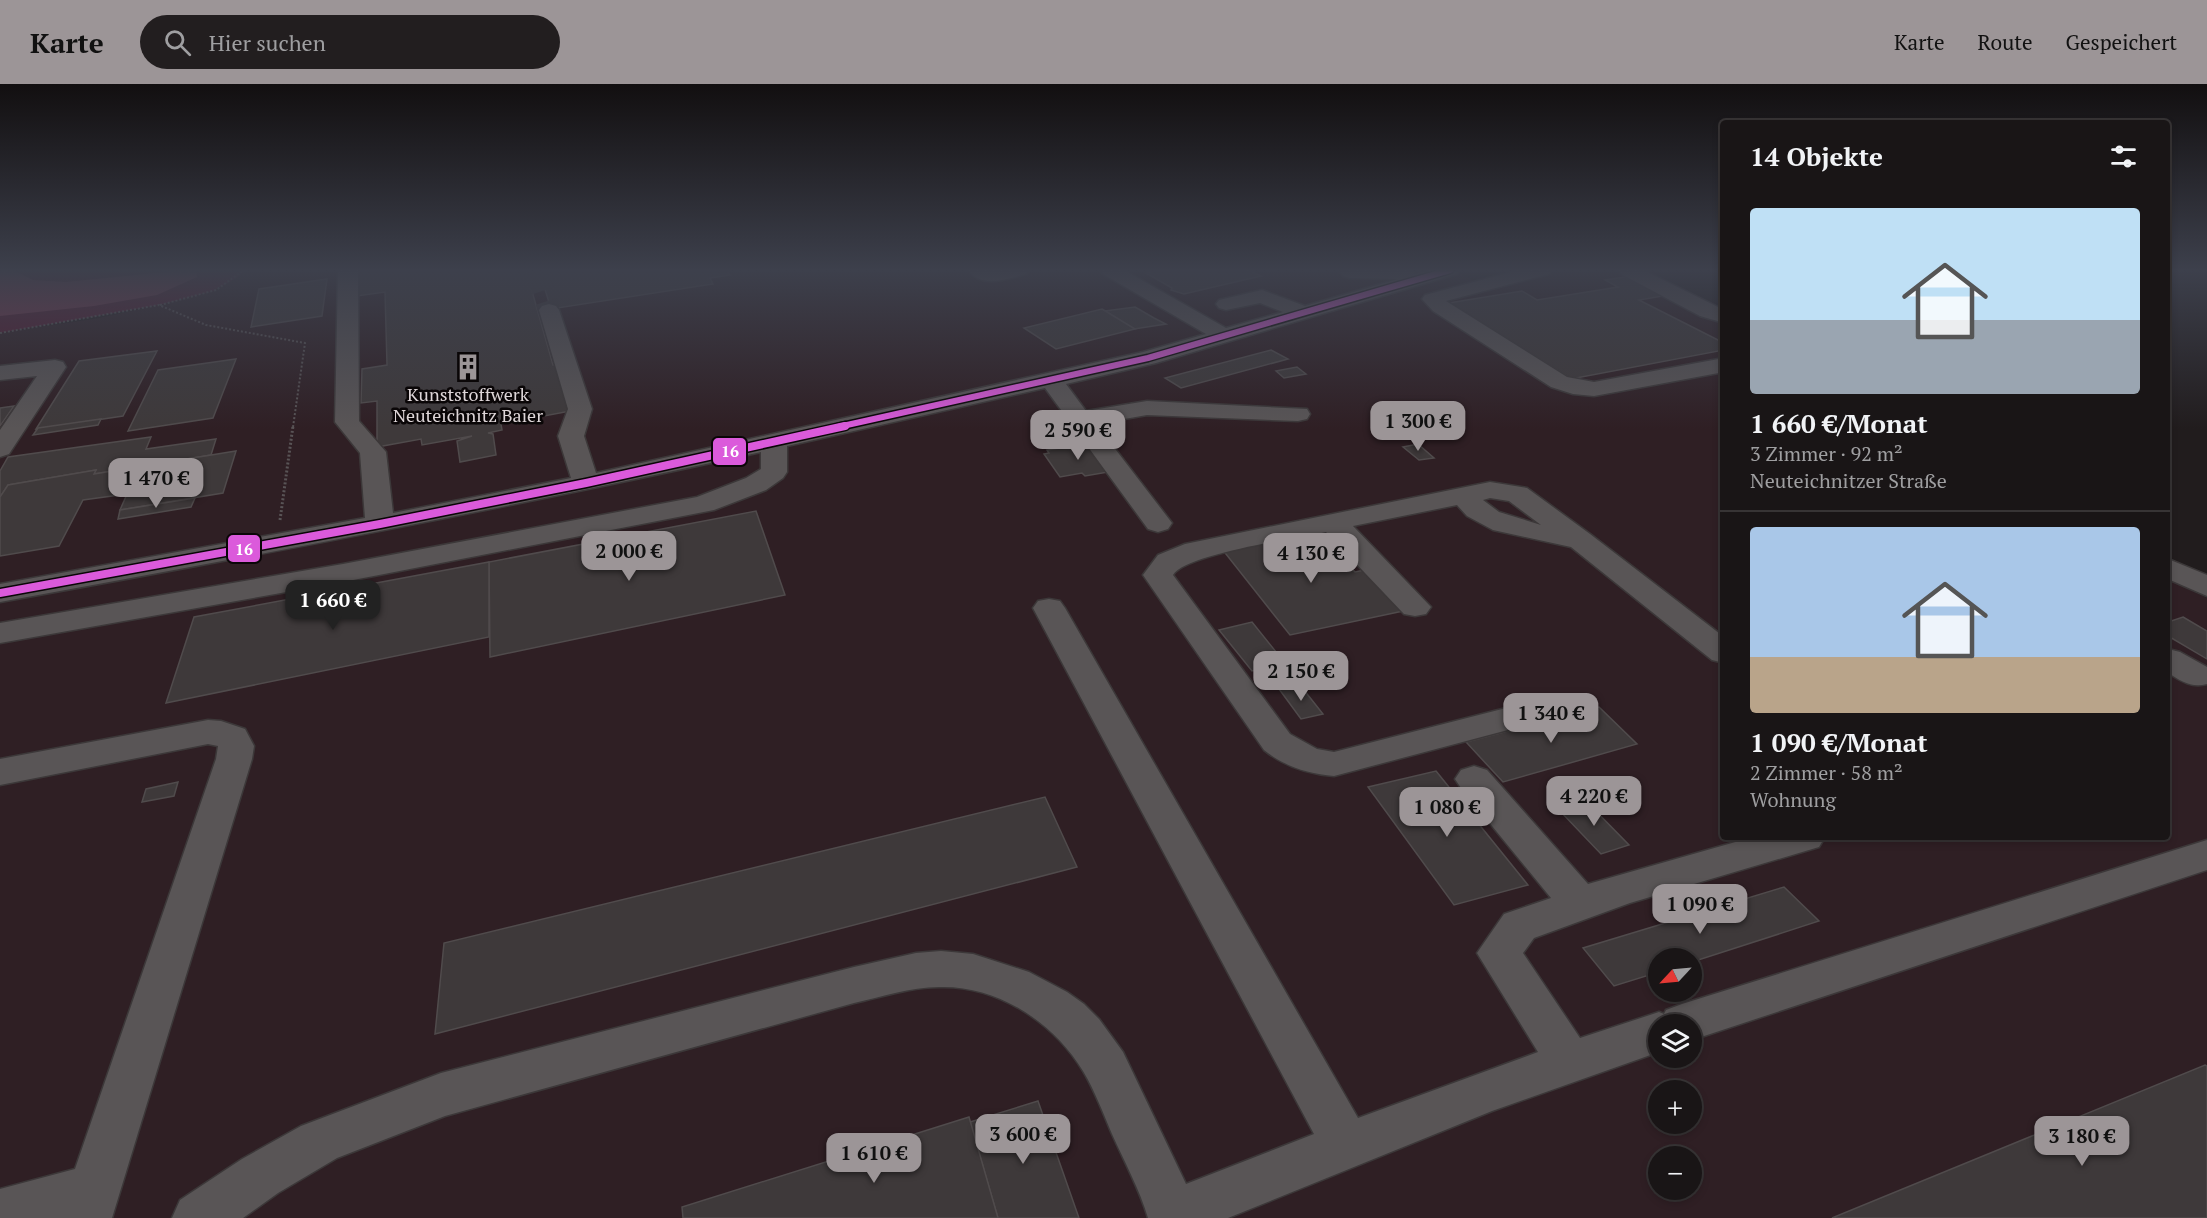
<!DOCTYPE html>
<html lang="de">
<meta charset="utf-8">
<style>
:root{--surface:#191516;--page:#221e1f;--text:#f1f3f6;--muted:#9f9fa1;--line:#373435;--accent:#9c9597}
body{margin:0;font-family:"PT Serif",serif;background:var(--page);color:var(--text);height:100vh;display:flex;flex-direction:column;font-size:22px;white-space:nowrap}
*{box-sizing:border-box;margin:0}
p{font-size:20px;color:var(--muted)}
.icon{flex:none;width:33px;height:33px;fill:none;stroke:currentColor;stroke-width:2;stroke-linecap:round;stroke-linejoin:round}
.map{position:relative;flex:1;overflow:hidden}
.drawer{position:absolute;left:1720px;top:36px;width:450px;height:720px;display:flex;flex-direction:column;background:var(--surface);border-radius:6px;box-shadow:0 3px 9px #0003,0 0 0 2px var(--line)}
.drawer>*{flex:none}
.needle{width:39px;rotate:244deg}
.tools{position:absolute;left:1648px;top:864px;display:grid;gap:12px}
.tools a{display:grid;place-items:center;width:54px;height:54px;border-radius:50%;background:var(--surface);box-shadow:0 3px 9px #0003,0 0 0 2px var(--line);font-size:30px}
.price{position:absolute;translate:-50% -51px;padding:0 14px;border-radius:12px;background:var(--accent);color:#111;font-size:20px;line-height:39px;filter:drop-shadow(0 2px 3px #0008)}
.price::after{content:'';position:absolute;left:50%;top:36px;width:18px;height:14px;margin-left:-9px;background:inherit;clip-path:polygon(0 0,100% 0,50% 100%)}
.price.on{background:#222;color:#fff}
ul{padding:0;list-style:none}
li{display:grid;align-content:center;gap:12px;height:318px;padding:0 30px}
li+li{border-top:2px solid var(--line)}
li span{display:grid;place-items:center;height:186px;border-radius:6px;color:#555}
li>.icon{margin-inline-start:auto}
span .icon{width:108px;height:108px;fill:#fffc;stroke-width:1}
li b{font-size:26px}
h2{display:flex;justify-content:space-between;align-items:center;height:72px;padding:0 30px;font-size:26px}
header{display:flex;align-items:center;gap:36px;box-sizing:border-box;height:84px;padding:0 30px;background:var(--accent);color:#111}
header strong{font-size:28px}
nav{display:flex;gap:33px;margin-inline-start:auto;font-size:21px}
.search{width:420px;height:54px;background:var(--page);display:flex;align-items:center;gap:15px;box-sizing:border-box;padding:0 21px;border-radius:33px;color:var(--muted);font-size:22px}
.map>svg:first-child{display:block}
</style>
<header>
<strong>Karte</strong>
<div class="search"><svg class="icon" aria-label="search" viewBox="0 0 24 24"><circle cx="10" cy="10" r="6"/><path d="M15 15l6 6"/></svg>Hier suchen</div>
<nav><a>Karte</a><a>Route</a><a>Gespeichert</a></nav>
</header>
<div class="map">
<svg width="2207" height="1134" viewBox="0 0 2207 1134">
<rect width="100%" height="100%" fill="#211c1d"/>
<path fill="#2f1f24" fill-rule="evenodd" d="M244,186H1452L1476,198L1519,186H1637L1723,233L1724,753H2168V495L2207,514V1134H0V249L99,234L159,221L237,193ZM1659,874H1692V908H1659ZM1659,940H1692V974H1659ZM1659,1006H1692V1040H1659ZM1659,1072H1692V1106H1659Z"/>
<polygon fill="#541730" points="0,186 244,186 238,193 213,207 159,221 0,249"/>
<polygon fill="#7b354f" points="13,186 33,196 66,198 185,186 196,186 197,193 157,211 94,222 0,232 0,187"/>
<g fill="#3e393a" stroke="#504b4c" stroke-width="1.5">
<polygon points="357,186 526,186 553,281 562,280 576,326 501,340 502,346 488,349 493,350 496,371 460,378 457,357 472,352 422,361 421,355 377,363 377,317 361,319 362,285 387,281 385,208 357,212"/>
<polygon points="539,186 726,186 730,191 710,194 713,200 551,225"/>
<polygon points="1159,186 1248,186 1261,192 1184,210 1171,206 1172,204 1146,189"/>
<polygon points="1625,193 1663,212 1639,216 1724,259 1724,266 1571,295 1449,219 1522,207 1537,216 1618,203 1605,196"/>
<polygon points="327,195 322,232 251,243 259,205"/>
<polygon points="1135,223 1154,234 1166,240 1134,245 1105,227"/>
<polygon points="1102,225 1135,245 1056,265 1024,244"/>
<polygon points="1271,266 1288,275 1181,304 1165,294"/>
<polygon points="157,267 123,332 36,345 79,277"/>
<polygon points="236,275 213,334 128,347 158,286"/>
<polygon points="1297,283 1306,290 1284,294 1276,287"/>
<polygon points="14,322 0,342 0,324"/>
<polygon points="101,335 98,341 33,351 38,344"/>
<polygon points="151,353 146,365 216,355 211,371 94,390 96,386 8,401 0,413 0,387 8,373"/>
<polygon points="1092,359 1114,387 1085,392 1082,389 1060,393 1044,370 1049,369 1047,366"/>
<polygon points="1418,360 1434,374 1419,376 1403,363"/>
<polygon points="236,367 223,409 120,426 127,410 83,416 59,462 0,472 0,413 8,401 96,386 94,390"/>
<polygon points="195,414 191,423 118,435 120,426"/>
<polygon points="756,427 785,511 490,573 489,478"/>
<polygon points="1300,450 1306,456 1322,453 1355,488 1369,485 1408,526 1290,551 1222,465"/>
<polygon points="489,478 489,553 166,619 194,533"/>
<polygon points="2183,533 2207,547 2207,575 2168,552 2168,538"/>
<polygon points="1252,538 1285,579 1252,587 1219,546"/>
<polygon points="1300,601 1323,630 1301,635 1279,605"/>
<polygon points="1599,623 1637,660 1503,698 1466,658"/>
<polygon points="1436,687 1528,801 1454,821 1368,703"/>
<polygon points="178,698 174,712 142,718 146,705"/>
<polygon points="1045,713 1077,783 435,950 444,859"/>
<polygon points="1586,717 1629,761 1601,770 1558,725"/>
<polygon points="1784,803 1819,837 1692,878 1692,874 1659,874 1659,888 1614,902 1583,864"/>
<polygon points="2205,981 2207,982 2207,1134 1832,1134"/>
<polygon points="1038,1017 1079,1134 998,1134 970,1038"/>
<polygon points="969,1033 998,1134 683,1134 682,1123"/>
</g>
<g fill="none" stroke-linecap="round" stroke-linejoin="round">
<polyline stroke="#3d3839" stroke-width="22" stroke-dasharray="22 11" stroke-linecap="butt" points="536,186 549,226"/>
<g stroke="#3c3839" stroke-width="3">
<g id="minor">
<path d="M338,186H358L359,337L386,368L393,429L571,394L558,352L568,325L539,226L542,222L549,220L556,222L559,226L592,325L584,352L596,389L1143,268L1206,250L1103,190L1100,186H1124L1226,244L1283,228L1260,219L1226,226L1219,224L1216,220L1219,216L1262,206L1305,222L1398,195L1350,194L1343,192L1340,188L1342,186H1413L1414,190L1429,186H1460L1457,190L1156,279L1066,300L1086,327L1147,317L1307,325L1310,330L1307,335L1298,337L1147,331L1096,340L1172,439L1168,445L1158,448L1148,445L1045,304L787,362V388L783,394L766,406L714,426L343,498L0,559V539L343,480L697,413L746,394L761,385V368C508,424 255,472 0,518V500L365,434L360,369L335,338Z"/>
<path d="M968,186H1029L1026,190C1007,195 982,205 968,186Z"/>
<polygon points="1519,186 1552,186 1549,190 1446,217 1567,293 1594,298 1724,274 1724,288 1594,312 1573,310 1551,303 1433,227 1422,215 1425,211"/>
<polygon points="1618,186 1643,186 1724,226 1724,239 1700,232 1621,190"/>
<polygon points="55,276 63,278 66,283 9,370 0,373 0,346 37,292 0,296 0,282"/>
<path d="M1490,398L1527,404L1590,450L1724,553V579L1712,576L1571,463L1493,446L1467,432L1457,421L1353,442L1431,523L1426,530L1415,532L1404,530L1326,448C1298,454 1185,470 1173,491L1290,650L1317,665L1334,668L1510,623L1523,626L1528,634L1523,642L1334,692C1308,690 1284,682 1264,666L1143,491L1158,471L1185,460ZM1490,414L1509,417L1541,441L1499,428L1483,416Z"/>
<polygon points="2168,475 2207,491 2207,512 2168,495"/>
<path d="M1049,515L1060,517L1065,524L1358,1034L1538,968L1477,869L1504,830L1551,814L1461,704L1455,695L1461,686L1474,682L1487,686L1588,800L1753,753H1825L1819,763L1630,819L1534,854L1523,869L1580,954L1659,928L1664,930L1666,926L1682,920L2207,756V786L1692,956V940H1659V968L1492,1027L1228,1134H1148C1140,1106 1124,1077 1112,1050C1103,1029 1095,1007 1083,987C1054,939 998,901 939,903C910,903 882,913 854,919L445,1032L337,1074L278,1109L243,1134H172L180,1116L242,1075L301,1042L441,989L854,883L916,869L941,867L973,870L1029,888L1067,908L1084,920L1099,935L1123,968L1186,1100L1314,1050L1033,524L1038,517Z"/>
<path d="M2168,565L2180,568L2207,583V600C2191,604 2181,597 2168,589Z"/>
<polygon points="208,636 221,637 245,645 254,662 252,675 112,1134 0,1134 0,1105 75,1085 216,675 218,662 208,660 0,701 0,675"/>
</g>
</g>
<g stroke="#595456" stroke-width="2" stroke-dasharray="2 2" stroke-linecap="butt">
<polyline points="160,221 216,206 244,186"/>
<polyline points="0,249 159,221 206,241 305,259 293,343"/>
</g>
<polyline stroke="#595456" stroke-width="3" stroke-dasharray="2 2" stroke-linecap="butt" points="280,436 293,342"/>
<use href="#minor" fill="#595556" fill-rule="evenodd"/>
<g stroke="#0a0607" stroke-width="9">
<polyline id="bus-1-far1" points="838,343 1148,274 1450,186"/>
</g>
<g stroke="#0a0607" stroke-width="11">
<polyline id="bus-1" points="0,509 380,440 586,399 845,342"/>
</g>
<use href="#bus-1-far1" stroke="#db5adb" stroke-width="6"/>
<use href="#bus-1" stroke="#db5adb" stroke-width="8"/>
</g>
<linearGradient id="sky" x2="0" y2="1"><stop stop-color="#120f10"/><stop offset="0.54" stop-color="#3d404c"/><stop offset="1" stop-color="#3d404c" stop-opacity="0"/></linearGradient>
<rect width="2207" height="345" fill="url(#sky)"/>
<defs>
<g id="building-bare" transform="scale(2.07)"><path d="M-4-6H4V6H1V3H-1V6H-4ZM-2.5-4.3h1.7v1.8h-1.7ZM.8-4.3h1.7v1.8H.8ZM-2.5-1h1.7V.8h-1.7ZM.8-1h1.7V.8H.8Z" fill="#9c9597" stroke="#0a0607" stroke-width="2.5" paint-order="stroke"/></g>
</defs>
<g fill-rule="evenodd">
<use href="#building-bare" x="468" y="283"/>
</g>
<g text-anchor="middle" stroke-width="5" stroke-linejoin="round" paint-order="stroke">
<g font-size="18" fill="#ded6d8" stroke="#0a0607">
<text x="468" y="317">Kunststoffwerk<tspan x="468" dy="21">Neuteichnitz Baier</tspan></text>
</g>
</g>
<g stroke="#0a0607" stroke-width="2">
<rect x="712" y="353" width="35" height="29" rx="6" fill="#db5adb"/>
<rect x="227" y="450" width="34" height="29" rx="6" fill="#db5adb"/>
</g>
<g font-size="16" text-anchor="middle" font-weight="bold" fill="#fff">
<text x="730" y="373">16</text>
<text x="244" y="471">16</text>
</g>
</svg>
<div class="tools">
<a><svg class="needle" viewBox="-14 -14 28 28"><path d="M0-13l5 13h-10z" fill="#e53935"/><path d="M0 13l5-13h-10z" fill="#9f9fa1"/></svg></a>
<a><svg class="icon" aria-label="layers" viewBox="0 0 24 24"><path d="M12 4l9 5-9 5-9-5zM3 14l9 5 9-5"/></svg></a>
<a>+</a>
<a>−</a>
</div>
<b class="price" style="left:1418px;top:368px">1 300 €</b>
<b class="price" style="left:1078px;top:377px">2 590 €</b>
<b class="price" style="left:156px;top:425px">1 470 €</b>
<b class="price" style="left:629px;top:498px">2 000 €</b>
<b class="price" style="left:1311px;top:500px">4 130 €</b>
<b class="price on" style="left:333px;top:547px">1 660 €</b>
<b class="price" style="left:1301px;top:618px">2 150 €</b>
<b class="price" style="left:1551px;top:660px">1 340 €</b>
<b class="price" style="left:1594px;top:743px">4 220 €</b>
<b class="price" style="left:1447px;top:754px">1 080 €</b>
<b class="price" style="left:1700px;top:851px">1 090 €</b>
<b class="price" style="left:1023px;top:1081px">3 600 €</b>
<b class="price" style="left:2082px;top:1083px">3 180 €</b>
<b class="price" style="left:874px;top:1100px">1 610 €</b>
<section class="drawer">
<h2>14 Objekte<svg class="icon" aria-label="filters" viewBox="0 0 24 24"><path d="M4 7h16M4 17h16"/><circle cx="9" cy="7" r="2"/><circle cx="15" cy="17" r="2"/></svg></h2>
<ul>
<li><span style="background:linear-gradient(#bfe0f5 60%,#9aa5b1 0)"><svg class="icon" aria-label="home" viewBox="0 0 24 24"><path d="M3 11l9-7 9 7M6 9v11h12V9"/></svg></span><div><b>1 660 €/Monat</b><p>3 Zimmer · 92 m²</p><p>Neuteichnitzer Straße</p></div></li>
<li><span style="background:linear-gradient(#a9c7e8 70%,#b9a48a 0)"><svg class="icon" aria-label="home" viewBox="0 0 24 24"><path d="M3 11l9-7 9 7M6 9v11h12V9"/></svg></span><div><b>1 090 €/Monat</b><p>2 Zimmer · 58 m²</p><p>Wohnung</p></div></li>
</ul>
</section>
</div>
